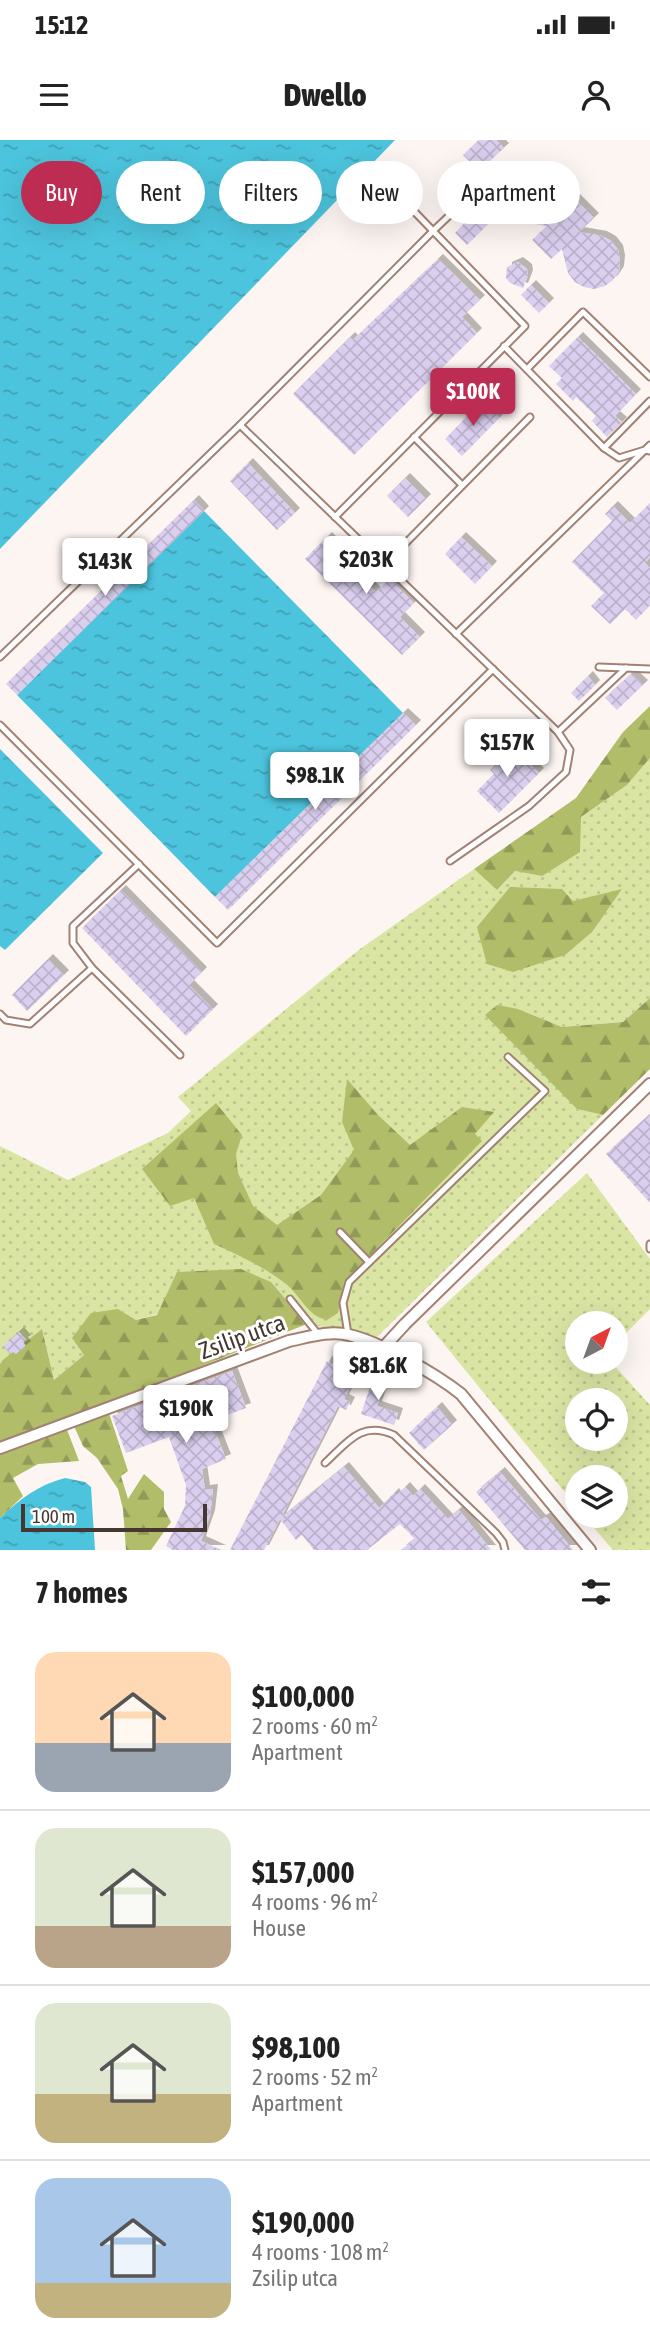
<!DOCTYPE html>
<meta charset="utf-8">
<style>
:root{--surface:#fff;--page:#f6f6f6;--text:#222;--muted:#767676;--line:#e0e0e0;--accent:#bd2d53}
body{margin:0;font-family:"Asap Condensed",sans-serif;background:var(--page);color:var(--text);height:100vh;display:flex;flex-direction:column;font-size:26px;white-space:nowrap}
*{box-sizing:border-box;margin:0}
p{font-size:23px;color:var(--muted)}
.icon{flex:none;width:38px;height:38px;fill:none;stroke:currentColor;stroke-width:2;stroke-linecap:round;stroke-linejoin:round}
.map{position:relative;height:1410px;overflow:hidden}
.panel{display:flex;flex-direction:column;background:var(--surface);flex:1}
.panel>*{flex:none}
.hud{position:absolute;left:21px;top:21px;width:609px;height:63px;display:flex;gap:14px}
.needle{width:46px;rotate:41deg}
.buttons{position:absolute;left:565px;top:1171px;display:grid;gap:14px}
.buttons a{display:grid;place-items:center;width:63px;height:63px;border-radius:50%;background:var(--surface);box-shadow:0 7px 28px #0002;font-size:35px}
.scale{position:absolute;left:21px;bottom:18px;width:186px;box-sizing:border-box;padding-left:7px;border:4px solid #453731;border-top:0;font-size:19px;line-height:24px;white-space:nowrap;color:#453731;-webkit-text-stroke:5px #fff;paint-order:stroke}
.price{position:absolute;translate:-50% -60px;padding:0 16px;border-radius:7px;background:#fff;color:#222;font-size:23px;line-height:46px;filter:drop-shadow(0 2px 4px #0008)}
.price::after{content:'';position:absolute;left:50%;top:42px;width:21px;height:16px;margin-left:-10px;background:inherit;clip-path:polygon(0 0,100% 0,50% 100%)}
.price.on{background:var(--accent);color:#fff}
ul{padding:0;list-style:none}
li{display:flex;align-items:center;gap:21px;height:175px;padding:0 35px}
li+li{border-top:2px solid var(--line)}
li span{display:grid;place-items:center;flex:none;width:196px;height:140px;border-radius:21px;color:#555}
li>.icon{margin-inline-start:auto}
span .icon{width:84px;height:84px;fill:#fffc;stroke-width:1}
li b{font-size:30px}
h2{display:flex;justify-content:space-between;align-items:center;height:84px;padding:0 35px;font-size:30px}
.pill{padding:0 24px;border-radius:32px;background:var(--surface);box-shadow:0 7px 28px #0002;font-size:24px;line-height:63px}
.pill.on{background:var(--accent);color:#fff}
.status{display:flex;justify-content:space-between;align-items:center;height:49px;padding:0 35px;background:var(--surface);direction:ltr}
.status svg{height:19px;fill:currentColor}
header{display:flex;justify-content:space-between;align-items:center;height:91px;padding:0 35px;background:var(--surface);font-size:32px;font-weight:800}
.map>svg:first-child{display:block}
</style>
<div class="status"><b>15:12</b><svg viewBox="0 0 49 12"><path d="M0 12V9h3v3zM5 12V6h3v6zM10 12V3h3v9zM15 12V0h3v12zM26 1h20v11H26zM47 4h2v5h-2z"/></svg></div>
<header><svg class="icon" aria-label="menu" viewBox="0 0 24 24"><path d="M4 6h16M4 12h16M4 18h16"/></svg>Dwello<svg class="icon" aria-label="person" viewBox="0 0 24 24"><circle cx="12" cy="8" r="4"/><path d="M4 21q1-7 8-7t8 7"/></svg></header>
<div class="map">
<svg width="650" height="1410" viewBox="0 0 650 1410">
<defs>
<pattern id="grass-dots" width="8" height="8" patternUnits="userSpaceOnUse" patternTransform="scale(1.75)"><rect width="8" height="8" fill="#dae5a4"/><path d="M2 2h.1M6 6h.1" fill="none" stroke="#bcc58e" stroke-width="1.8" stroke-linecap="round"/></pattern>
<pattern id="forest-firs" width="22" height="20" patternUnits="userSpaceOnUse" patternTransform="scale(1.75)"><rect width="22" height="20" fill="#b1bd69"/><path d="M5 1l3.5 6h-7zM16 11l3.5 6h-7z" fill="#929a57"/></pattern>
<pattern id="water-ripples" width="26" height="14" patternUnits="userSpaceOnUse" patternTransform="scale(1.75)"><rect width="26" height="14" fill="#4cc4dd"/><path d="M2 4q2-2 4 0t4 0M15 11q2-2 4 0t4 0" fill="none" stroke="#41a0b4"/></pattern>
<pattern id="building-cross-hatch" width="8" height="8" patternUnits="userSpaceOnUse" patternTransform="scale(1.75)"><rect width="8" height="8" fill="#dacfef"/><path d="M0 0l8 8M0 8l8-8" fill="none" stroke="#bcb2cd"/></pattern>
<filter id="shadow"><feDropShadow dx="5" dy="-5" stdDeviation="0" flood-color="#0004"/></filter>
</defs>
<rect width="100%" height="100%" fill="#fdf5f2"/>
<g fill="url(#grass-dots)" fill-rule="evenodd">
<polygon points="650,618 650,858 623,882 562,887 518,869 577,969 603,975 377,1197 307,1184 271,1142 136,1180 118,1169 84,1215 54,1240 42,1189 0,1224 0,1006 68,1040 168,993 191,971 178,957 360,809 474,729 497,750 515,731 542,736 581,677 627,645"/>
<path d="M587,1033L650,1119V1169L616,1203V1183H578V1222H611L650,1265V1410H613L584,1376H616V1337H578L577,1367L426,1182ZM578,1260H616V1298H578Z"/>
</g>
<g fill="url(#forest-firs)">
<polygon points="650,566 650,618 627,645 581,677 580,712 542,736 515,731 497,750 474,729 576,658 623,592"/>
<polygon points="510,747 562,749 573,761 622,749 592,792 565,815 513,832 487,824 477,787"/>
<polygon points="650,858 650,929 603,975 577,969 485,875 497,865 518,869 562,887 623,882"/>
<path d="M347,939L378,975L410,1005L462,967L494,972L475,994L482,1001L344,1142L338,1173L327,1180C307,1176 301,1156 286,1144C264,1127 239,1115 214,1104L194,1058L170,1066L142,1029L216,963L242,995L236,1014L238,1033L253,1066L277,1085L321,1055L354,1010L342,982Z"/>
<polygon points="241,1129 271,1142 307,1184 106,1264 128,1331 121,1336 128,1359 144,1334 164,1352 164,1369 171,1382 151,1410 126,1410 123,1369 118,1349 97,1318 83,1306 73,1284 66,1287 79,1321 38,1324 13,1338 23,1356 0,1378 0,1224 4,1219 42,1189 54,1240 84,1215 72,1198 91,1173 118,1169 136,1180 157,1175 177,1132"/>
</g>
<g fill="url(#water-ripples)">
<polygon points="0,0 395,0 0,409"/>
<polygon points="204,371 403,573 215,757 17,555"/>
<polygon points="0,609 103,713 5,810 0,806"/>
<path d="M65,1338L85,1342L91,1347L95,1410H0V1378C20,1359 38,1345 65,1338Z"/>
</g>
<g fill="url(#building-cross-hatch)" filter="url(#shadow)">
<polygon points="479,0 496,0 504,8 479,31 463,15"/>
<polygon points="528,29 539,31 548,36 554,45 561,72 575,59 594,78 579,92 602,96 611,101 618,110 620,120 619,131 613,140 605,146 594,149 584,147 575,142 568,133 562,109 551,119 532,100 547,86 521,82 511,77 505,68 503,58 504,47 509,38 518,32"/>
<polygon points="475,72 488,84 467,105 455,93"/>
<polygon points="438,119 480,160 462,177 477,193 354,315 293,254 350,197 353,200"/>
<polygon points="518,122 527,129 528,135 523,148 510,143 506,138 507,127"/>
<polygon points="531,145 549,163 539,173 521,155"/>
<polygon points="578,197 636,254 615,276 622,282 607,297 592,281 596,276 576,257 573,261 556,244 562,238 549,226"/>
<polygon points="484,259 501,276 462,316 445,299"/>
<polygon points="248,323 295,373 277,390 230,341"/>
<polygon points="405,338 426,359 408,377 387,356"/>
<polygon points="194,360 204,371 17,555 6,544"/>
<polygon points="650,363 650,417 645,423 650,428 650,465 636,480 625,469 610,484 591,466 604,453 572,422 612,381 605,374 613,366 630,383"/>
<polygon points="327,397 359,430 356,433 376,452 390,439 414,463 400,477 420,497 402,515 305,419"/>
<polygon points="461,397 492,426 475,444 445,414"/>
<polygon points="631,534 643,545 617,570 605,558"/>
<polygon points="588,536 595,545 579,561 571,553"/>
<polygon points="403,573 416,585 228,770 215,757"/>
<polygon points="513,607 539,633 499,673 477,651 494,634 490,630 497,623 493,619 503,609 507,613"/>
<polygon points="121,750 202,832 189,845 213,869 186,896 82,788"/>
<polygon points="48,819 64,835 27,871 12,855"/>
<polygon points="650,974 650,1063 606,1014"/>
<polygon points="19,1192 26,1200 23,1202 26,1206 16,1214 13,1212 10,1214 3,1206"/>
<polygon points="327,1221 356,1236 344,1259 350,1262 346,1270 338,1266 281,1378 344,1327 379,1368 394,1353 396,1356 405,1347 413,1356 420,1349 448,1379 459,1370 491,1410 401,1410 415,1399 400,1384 367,1410 314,1410 302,1395 296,1400 280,1379 264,1410 230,1410"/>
<polygon points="232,1231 246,1268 211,1281 226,1319 202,1329 205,1350 213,1349 210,1375 201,1401 221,1410 173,1410 166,1406 185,1366 186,1345 169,1297 126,1313 112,1276"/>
<polygon points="375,1232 387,1236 377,1266 398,1273 394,1285 361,1274"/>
<polygon points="437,1267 452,1285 424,1310 409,1293"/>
<polygon points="500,1332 541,1380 546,1377 573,1410 525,1410 476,1352"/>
</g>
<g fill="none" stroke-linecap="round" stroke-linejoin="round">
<g stroke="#a28272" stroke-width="9">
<g id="service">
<polyline points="504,206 604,308 619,318 645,310 650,305"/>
<polyline points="527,229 583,172 650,237"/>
<polyline points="240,285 558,592 570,610 566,632 529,666 450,721"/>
<polyline points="414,297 462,345"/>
<polyline points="604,308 650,261"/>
<polyline points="335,377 525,186 407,64"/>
<polyline points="385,424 530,277"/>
<polyline points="456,494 645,310 650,311"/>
<polyline points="0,517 240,285 433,91 472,54"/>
<polyline points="599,527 650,529"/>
<polyline points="0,585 217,803 493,529"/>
<polyline points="558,592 626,528"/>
<polyline points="139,724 73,786 73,803 92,828 180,915"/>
<polyline points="0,874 6,880 30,884 92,828"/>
<polyline points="340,1092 369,1122"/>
<polyline points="650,1104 650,1109"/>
<polyline points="290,1159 318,1194"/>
<polyline points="348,1194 343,1163 349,1142 545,951 508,917"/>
<path d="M325,1323C347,1303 361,1280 394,1295L496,1393L503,1402L505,1410"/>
</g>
</g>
<g stroke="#a28272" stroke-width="14">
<g id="minor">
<polyline points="382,1209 405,1184 650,944"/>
<path d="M0,1308L289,1201C308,1197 330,1190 349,1195C380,1202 436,1234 461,1254L590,1410"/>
</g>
</g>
<use href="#service" stroke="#fff" stroke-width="5"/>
<use href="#minor" stroke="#fff" stroke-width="10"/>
</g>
<g text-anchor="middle" stroke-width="6" stroke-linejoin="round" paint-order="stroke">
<g font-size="24" fill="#453731" stroke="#fff">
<text transform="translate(242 1197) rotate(-20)" y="8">Zsilip utca</text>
</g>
</g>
</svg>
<div class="buttons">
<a><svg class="needle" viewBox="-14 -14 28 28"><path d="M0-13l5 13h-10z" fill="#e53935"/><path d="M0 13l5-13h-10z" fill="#767676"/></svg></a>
<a><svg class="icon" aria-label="locate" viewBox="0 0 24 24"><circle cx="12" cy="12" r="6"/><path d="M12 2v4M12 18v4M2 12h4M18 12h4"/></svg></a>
<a><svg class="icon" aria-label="layers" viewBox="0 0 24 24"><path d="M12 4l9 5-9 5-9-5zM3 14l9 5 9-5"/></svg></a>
</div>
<div class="scale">100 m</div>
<b class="price on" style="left:473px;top:288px">$100K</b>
<b class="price" style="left:366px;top:456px">$203K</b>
<b class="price" style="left:105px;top:458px">$143K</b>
<b class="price" style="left:507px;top:639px">$157K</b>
<b class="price" style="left:315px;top:672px">$98.1K</b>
<b class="price" style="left:378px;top:1262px">$81.6K</b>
<b class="price" style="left:186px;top:1305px">$190K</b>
<div class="hud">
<a class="pill on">Buy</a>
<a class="pill">Rent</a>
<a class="pill">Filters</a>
<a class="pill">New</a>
<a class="pill">Apartment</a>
</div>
</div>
<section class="panel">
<h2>7 homes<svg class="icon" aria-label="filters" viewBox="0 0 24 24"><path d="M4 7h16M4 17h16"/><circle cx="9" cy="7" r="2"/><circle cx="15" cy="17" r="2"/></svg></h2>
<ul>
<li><span style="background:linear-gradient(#ffd9b3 65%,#9aa5b1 0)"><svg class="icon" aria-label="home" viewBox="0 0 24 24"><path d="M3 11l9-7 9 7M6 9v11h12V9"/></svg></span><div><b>$100,000</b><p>2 rooms · 60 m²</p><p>Apartment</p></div></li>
<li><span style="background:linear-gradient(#dfe7d0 70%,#b9a48a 0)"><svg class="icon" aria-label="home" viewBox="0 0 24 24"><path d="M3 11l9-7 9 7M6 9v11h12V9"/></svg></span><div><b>$157,000</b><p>4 rooms · 96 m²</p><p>House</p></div></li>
<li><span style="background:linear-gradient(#dfe7d0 65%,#c2b280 0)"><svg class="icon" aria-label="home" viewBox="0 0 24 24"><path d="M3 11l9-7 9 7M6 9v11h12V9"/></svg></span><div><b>$98,100</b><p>2 rooms · 52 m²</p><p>Apartment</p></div></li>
<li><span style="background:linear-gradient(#a9c7e8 75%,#c2b280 0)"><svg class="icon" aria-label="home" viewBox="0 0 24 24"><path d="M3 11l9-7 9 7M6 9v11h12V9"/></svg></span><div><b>$190,000</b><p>4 rooms · 108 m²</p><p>Zsilip utca</p></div></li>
</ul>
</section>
